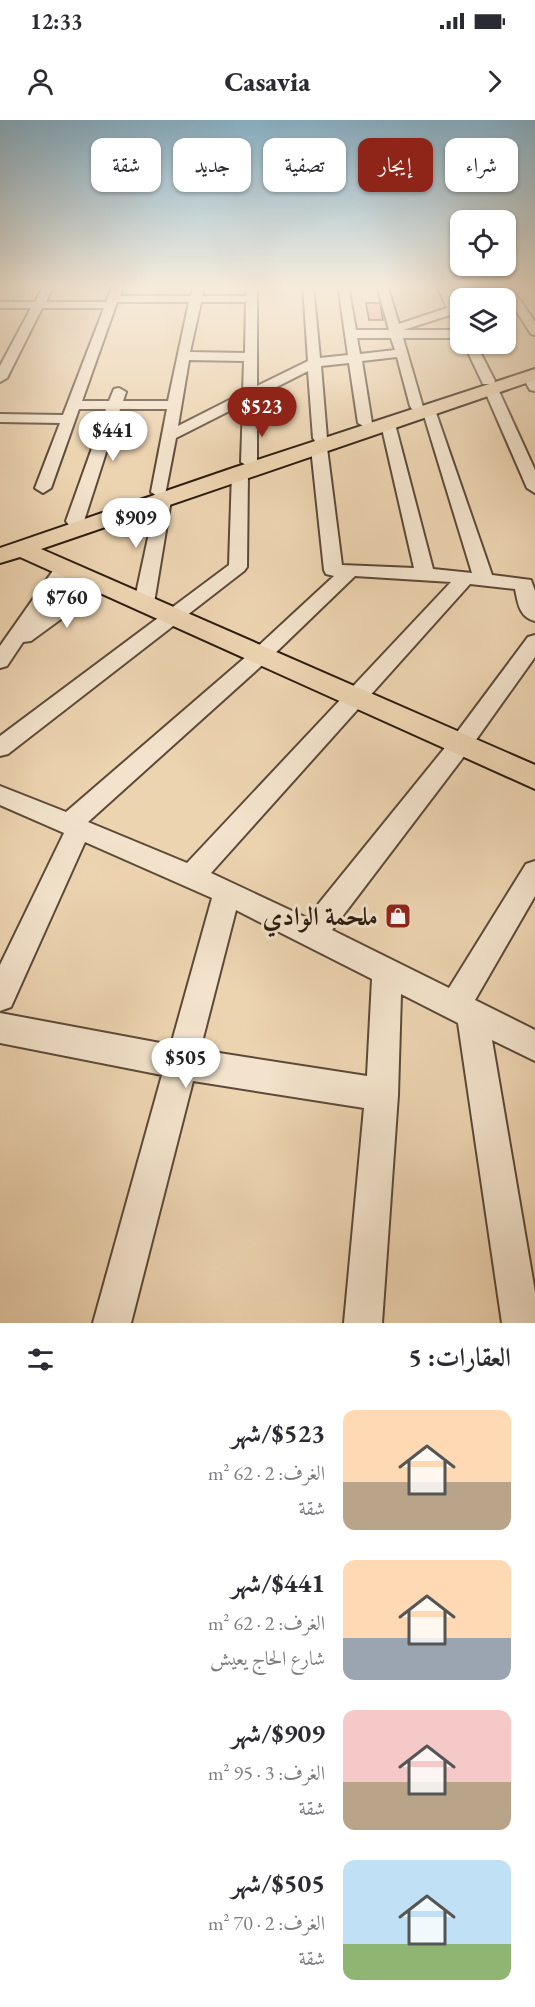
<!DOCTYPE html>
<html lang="ar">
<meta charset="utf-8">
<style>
:root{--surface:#fff;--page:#f7f7f7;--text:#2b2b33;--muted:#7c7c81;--accent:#8f2418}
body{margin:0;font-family:"EB Garamond",Amiri,serif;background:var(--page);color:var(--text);direction:rtl;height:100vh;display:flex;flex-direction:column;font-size:22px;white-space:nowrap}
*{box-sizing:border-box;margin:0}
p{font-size:20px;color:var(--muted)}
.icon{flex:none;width:33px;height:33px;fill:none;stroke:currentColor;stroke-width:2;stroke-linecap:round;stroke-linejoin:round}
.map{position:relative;height:1203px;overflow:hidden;direction:ltr}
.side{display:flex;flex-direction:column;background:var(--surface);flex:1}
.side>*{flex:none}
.hud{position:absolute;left:18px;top:18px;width:500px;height:54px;direction:rtl;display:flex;gap:12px}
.tools{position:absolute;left:450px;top:90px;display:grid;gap:12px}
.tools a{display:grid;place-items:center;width:66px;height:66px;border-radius:12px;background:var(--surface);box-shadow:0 2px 4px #0004;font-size:30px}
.price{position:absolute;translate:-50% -51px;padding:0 14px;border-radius:21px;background:#fff;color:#222;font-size:20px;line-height:39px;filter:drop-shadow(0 2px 3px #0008)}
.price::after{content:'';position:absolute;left:50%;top:36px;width:18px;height:14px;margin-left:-9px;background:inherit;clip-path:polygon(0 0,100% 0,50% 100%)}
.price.active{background:var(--accent);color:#fff}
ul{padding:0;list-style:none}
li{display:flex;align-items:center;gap:18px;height:150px;padding:0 24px}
li span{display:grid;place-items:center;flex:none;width:168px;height:120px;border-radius:12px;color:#555}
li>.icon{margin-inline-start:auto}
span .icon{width:72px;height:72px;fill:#fffc;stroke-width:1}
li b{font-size:26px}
h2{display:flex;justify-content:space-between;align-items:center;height:72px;padding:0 24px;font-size:26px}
.pill{padding:0 21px;border-radius:12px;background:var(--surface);box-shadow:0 2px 4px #0004;font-size:21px;line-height:54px}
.pill.active{background:var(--accent);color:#fff}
.status{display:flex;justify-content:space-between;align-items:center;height:42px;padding:0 30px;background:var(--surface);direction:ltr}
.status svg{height:16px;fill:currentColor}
header{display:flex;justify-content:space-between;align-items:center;height:78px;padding:0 24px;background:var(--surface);font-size:27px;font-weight:800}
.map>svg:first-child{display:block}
</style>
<div class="status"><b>12:33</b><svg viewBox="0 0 49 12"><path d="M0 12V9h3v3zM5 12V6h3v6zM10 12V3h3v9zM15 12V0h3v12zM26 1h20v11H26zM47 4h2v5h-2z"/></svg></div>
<header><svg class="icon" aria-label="forward" viewBox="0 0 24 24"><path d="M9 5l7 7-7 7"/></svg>Casavia<svg class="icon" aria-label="person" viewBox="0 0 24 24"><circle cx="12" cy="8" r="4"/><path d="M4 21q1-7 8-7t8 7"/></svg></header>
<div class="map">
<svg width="535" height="1203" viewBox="0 0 535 1203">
<rect width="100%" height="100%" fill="#edd4b1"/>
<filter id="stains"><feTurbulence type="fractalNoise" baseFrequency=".00333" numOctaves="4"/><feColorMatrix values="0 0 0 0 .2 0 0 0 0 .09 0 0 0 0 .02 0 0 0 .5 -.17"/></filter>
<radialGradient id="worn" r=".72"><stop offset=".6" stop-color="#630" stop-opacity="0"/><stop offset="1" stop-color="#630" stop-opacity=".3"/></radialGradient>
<polygon fill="#e5a08c" stroke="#2b1b0f" stroke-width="1.5" points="366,183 380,183 383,200 369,200"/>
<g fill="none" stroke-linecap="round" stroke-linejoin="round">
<g stroke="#5c4938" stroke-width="4">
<g id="minor">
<path d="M44,165H54L46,182H106L113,165H123L120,176H191L194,165H204L202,176H246L247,165H257V266L308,241L303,165H313L320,238L348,235L338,165H348L356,210H389L377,165H387L399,204L447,188L437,165H447L457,185H460V206H456L450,195L403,210H460V218H403L423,287H433L435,290L492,455L531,460L535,471V501C519,497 518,483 515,469L470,464L211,753L307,798L452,619L528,517L535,515V537L468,631L332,810L449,868L526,744L535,741V776L475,880L535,910V941L492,920L535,1172V1203H502L458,903L401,874L398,975L382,1203H344L364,988L193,961L131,1203H93L162,955L0,923V893L171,925L212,778L85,722L11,887L0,891V845L64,713L0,685V666L66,692L255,529L334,456L326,454L324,450L311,328L314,325H324L327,328L342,445L414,448L381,304L388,300L395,304L433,449L472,453L422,289H412L410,286L397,237L362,241L372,303L370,306L365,307L358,303L349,243L321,246L327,318L325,321H315L313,318L308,251L257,277V342L254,345L249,347L241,342L243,284L176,318L165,375L171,380L154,483L151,487H137L134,483L157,376L151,372L167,289H120L84,401L81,405H69L66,401L106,289H79L51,368L43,373L35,368L60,303L0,302V294L63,295L104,188H42L7,258L0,262V246L31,188H0V182H35ZM117,182H189L168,281H123L126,272L119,268L114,269L109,281H82ZM201,182H246L245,233L190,232ZM357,218H391L395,230L360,234ZM189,240L244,241L243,273L178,306ZM355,456L451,462L187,743L88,702L269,539ZM236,790L372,859L367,956L200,930Z"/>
<polygon points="500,165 510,165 535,202 535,215 531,214"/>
<polygon points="464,224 476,224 495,261 493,264 483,264"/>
<polygon points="529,252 535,255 535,271 530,270 522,256"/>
<polygon points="491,265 498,269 535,350 535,373 527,368 484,269"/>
<polygon points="240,347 248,352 247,447 244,451 8,634 0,636 0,616 229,445 232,352"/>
<polygon points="64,443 73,449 42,494 93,460 107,460 109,464 31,521 23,522 7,546 0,548 0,526 57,445"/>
</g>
</g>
<g stroke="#2b1b0f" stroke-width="4">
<polygon id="major" points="535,249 535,260 41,429 535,645 535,669 20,437 0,443 0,428 233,348"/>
</g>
<use href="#minor" fill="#f3e3cc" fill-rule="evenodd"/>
<use href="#major" fill="#edd4b1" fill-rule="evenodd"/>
</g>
<linearGradient id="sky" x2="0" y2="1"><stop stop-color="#88b6d0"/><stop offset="0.5" stop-color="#f7ecdc"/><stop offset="1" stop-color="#f7ecdc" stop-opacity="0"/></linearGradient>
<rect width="535" height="333" fill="url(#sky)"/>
<defs>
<g id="shop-square" transform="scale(1.35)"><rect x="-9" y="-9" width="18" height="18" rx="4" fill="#8f2418" stroke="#f3e3cc"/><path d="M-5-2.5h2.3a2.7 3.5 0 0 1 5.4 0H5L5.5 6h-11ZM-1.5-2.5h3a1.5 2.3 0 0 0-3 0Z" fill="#fff"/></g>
</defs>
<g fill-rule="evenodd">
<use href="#shop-square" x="398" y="796"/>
</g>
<g text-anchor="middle" stroke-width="6" stroke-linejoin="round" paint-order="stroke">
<g font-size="26" font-weight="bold" fill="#2b1b0f" stroke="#f3e3cc" text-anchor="end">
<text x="378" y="805">ملحمة الوادي</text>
</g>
</g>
<rect width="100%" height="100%" filter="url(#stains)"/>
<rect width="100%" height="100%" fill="url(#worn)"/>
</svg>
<div class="tools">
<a><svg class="icon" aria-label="locate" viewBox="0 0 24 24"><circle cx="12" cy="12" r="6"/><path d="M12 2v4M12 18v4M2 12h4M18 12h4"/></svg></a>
<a><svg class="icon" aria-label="layers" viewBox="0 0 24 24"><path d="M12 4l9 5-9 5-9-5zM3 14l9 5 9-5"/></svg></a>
</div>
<b class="price active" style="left:262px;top:318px">$523</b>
<b class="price" style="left:113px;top:342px">$441</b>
<b class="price" style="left:136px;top:429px">$909</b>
<b class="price" style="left:67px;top:509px">$760</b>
<b class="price" style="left:186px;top:969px">$505</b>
<div class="hud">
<a class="pill">شراء</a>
<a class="pill active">إيجار</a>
<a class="pill">تصفية</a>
<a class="pill">جديد</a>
<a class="pill">شقة</a>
</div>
</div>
<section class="side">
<h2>العقارات: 5<svg class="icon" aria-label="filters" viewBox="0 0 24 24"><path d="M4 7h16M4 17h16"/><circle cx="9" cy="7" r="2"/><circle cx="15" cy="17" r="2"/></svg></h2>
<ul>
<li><span style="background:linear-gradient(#ffd9b3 60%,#b9a48a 0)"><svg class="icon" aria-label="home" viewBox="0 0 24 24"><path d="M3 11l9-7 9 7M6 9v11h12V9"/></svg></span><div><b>$523/شهر</b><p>الغرف: 2 · 62 m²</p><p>شقة</p></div></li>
<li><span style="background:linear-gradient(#ffd9b3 65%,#9aa5b1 0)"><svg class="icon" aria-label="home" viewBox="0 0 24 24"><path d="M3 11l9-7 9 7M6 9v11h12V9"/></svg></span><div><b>$441/شهر</b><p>الغرف: 2 · 62 m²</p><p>شارع الحاج يعيش</p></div></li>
<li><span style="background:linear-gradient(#f6c9c9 60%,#b9a48a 0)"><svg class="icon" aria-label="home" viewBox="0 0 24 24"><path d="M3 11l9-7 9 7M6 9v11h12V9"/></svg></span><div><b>$909/شهر</b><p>الغرف: 3 · 95 m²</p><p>شقة</p></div></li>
<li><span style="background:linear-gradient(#bfe0f5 70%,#8fb573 0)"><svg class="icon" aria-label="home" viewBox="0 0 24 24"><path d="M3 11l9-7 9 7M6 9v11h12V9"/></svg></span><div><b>$505/شهر</b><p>الغرف: 2 · 70 m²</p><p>شقة</p></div></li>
</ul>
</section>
